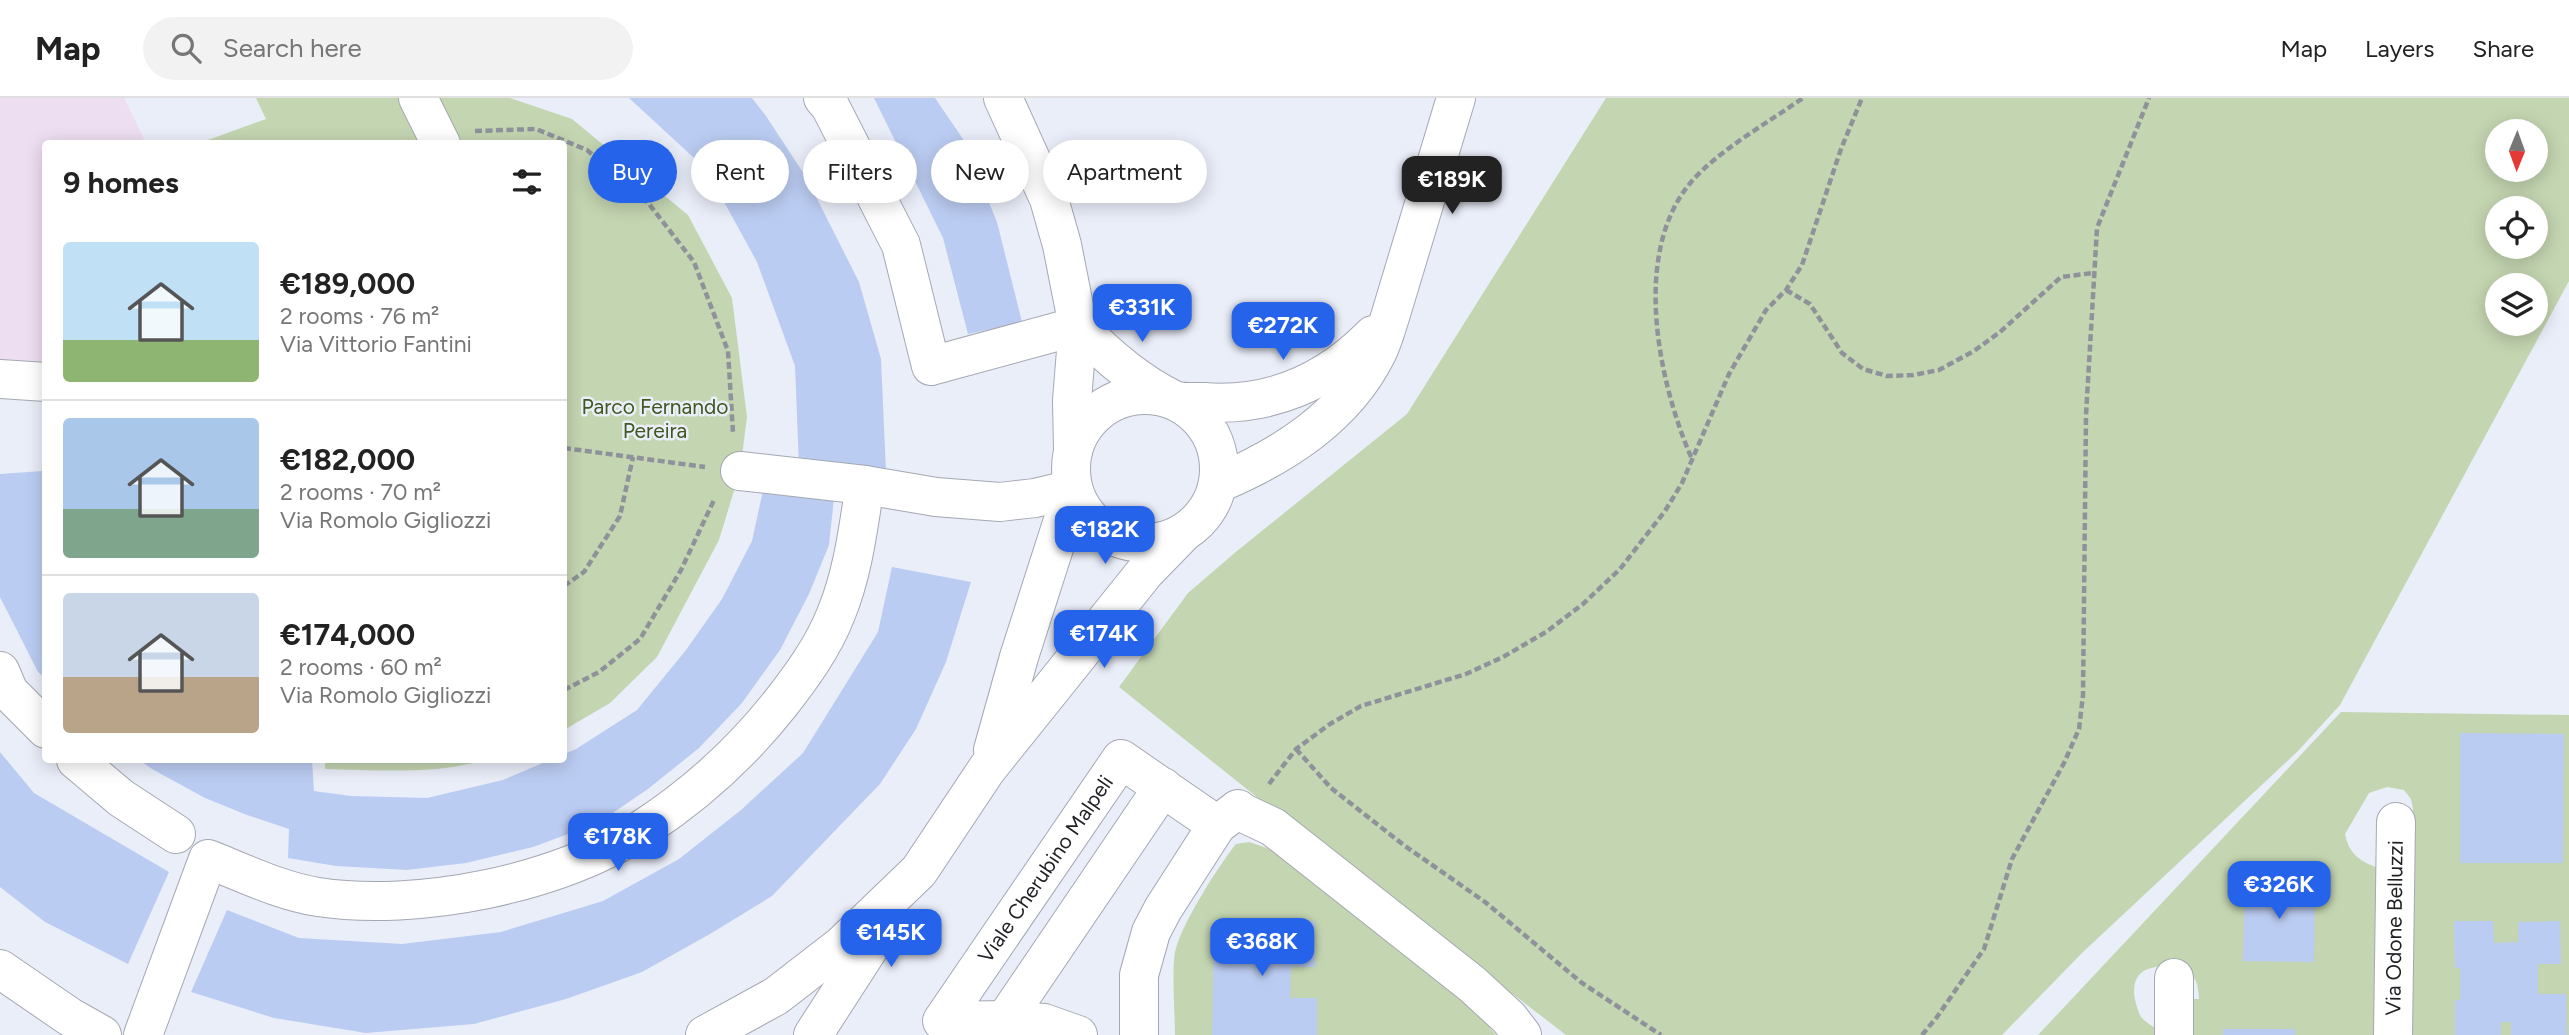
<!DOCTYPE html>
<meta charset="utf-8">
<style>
:root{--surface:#fff;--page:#f2f2f2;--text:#222;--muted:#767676;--line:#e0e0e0;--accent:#2563eb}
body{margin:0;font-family:Figtree,sans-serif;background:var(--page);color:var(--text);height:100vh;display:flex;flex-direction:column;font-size:26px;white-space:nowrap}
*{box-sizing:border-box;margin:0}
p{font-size:23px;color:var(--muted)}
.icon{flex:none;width:38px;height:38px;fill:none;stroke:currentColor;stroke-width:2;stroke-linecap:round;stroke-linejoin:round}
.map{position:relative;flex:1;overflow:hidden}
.drawer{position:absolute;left:42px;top:42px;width:525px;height:623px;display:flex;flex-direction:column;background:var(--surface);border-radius:7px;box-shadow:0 4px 18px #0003}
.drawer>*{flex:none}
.hud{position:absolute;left:588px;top:42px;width:665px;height:63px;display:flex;gap:14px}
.needle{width:46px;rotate:181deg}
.buttons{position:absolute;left:2485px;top:21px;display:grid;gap:14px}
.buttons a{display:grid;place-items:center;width:63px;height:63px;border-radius:50%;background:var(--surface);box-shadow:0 4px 18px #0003;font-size:35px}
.price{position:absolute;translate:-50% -60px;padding:0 16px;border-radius:14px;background:var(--accent);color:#fff;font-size:23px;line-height:46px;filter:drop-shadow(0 2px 4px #0008)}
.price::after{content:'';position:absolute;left:50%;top:42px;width:21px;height:16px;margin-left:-10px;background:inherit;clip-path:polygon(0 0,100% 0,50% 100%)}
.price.selected{background:#222;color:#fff}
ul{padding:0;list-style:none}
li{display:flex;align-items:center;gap:21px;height:175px;padding:0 21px}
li+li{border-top:2px solid var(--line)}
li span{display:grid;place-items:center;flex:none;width:196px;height:140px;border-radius:7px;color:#555}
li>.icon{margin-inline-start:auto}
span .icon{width:84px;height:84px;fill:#fffc;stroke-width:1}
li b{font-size:30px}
h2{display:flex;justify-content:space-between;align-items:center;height:84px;padding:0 21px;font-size:30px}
.tag{padding:0 24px;border-radius:32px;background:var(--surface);box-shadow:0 4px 18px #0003;font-size:24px;line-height:63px}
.tag.selected{background:var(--accent);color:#fff}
header{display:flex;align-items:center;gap:42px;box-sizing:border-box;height:98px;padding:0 35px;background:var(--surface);border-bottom:2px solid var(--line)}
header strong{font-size:33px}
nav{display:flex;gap:38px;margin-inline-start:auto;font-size:24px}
.search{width:490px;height:63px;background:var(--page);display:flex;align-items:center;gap:18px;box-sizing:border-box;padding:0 24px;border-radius:38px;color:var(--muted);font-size:26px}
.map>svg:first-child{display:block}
</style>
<header>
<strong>Map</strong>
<div class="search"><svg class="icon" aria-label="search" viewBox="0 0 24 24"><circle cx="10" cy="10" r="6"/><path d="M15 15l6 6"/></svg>Search here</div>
<nav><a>Map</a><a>Layers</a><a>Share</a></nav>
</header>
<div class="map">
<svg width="2569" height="937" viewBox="0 0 2569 937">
<rect width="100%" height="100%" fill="#eaeef9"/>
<polygon fill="#eddef1" points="0,0 124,0 146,45 46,46 45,266 0,263"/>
<g fill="#c4d5b1" fill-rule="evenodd">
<polygon points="256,0 510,0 572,21 688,117 732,200 747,319 740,373 719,442 657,559 610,605 564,632 564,46 197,46 266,21"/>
<path d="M1606,0H2569V183L2340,607L2297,654L2083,854L2002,937H1566L1258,700L1119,589L1188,495L1237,453L1407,316ZM2497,33H2536V72H2497ZM2497,110H2536V149H2497ZM2497,187H2536V226H2497Z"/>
<path d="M2341,614L2569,617V937H2412L2413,711L2411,701L2404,692L2387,689L2369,695L2345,736C2349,757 2362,765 2382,771L2381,937H2192V901H2199C2198,891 2198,883 2191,876C2180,866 2149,865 2139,877C2130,888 2135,907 2141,919C2145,924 2153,928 2158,932L2159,937H2038Z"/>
<path d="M325,662H485C434,677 377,672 325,671Z"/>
<path d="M1249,744L1273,752L1471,907L1496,937H1175C1175,917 1171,866 1176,850C1183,824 1219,767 1236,746Z"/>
</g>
<g fill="#bbccf2">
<polygon points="629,0 752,0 766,18 806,79 859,184 881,261 886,373 799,369 795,268 757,164 706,71"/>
<polygon points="874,0 935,0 963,41 997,124 1022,224 968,236 943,140"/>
<polygon points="42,373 46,411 46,581 38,574 0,499 0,376"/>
<polygon points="764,388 834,400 829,447 809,496 780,552 742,605 699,650 648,691 598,725 533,749 466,765 407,772 336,768 288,760 289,731 247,717 205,700 152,671 139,662 312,662 314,693 351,698 427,700 503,682 550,662 564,662 564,656 576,651 637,612 686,552 722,501 752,443"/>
<polygon points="892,469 971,484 946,564 916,631 880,686 772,798 710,836 642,874 566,901 474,926 366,935 274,920 191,894 227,812 299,840 402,846 501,834 603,803 679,761 741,712 803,655 878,534"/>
<polygon points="2460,635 2564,636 2563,765 2460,765"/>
<polygon points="0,654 34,695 169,774 128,866 45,824 0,789"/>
<polygon points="2245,782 2315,784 2314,864 2243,863"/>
<polygon points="1214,822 1315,823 1315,869 1291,869 1290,900 1317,900 1317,937 1212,937"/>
<polygon points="2454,823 2493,823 2494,845 2518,844 2518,824 2560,823 2561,866 2538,866 2538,896 2566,896 2567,937 2511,937 2511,924 2501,924 2501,937 2455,937 2455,902 2460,902 2460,870 2455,870"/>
<rect x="2223" y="931" width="72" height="6"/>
</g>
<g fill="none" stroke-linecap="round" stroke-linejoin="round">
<g stroke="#a4a8b2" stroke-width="40">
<g id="minor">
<polyline points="418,0 441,46"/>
<polyline points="823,0 830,8 901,147 931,268 1078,228"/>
<polyline points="1003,0 1049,101 1062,147 1078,228 1072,302 1073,352"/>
<path d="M1078,228C1105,256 1137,284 1172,301C1180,305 1194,304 1204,304C1270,309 1327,284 1373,237"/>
<polyline points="0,281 46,284"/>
<circle cx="1145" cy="371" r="74"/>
<polyline points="740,373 865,387 936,399 1000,404 1035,400 1073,391"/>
<path d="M1219,385C1283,358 1345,319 1377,255C1383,243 1386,231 1390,219L1456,0"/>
<polyline points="0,573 9,594 46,631"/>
<polyline points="993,652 1019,559 1073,391"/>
<polyline points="76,662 121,700 176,736"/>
<polyline points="1237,712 1273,729 1472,886 1509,920 1522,937"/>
<polyline points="0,871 70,919 102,937"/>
<polyline points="1005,922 1163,689"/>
<path d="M143,937L208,761C244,775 280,793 318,799C417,814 560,786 644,730C696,696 742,654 780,606C802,578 823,549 836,516C853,475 858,431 865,387"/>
<polyline points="705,937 776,898 842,847 919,773 987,671 1145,474 1181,437"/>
<polyline points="813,937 884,827"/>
<path id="s1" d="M1078,937L1044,925L1005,922L942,923L1121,661L1217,727"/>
<polyline points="1139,937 1139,877 1151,834 1163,811 1217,727 1238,711"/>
<polyline points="2174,937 2174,880"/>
<path id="s2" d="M2393,937L2396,724"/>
</g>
</g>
<g stroke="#8f929a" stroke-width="4.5" stroke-dasharray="7 3.5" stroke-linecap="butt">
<polyline points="475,33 536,31 587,52 649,106 694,164 728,253 733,335"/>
<polyline points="1786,192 1810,206 1842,255 1863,271 1887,278 1913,277 1939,272 1974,253 2000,234 2061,179 2093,175"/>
<polyline points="564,350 705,369"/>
<path d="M1691,359C1658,282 1631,153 1692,83C1719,52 1769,24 1803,0"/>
<polyline points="564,488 584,474 620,418 633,359"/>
<polyline points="564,592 599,574 640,541 681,472 715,400"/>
<polyline points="1296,651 1331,690 1405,748 1485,804 1582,885 1661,937"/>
<polyline points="1269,686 1296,651 1330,626 1361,608 1466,576 1503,559 1546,534 1583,506 1620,471 1665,413 1682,385 1729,276 1766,212 1786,192 1802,167 1841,51 1862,0"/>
<polyline points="1922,937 1937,919 1984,851 2012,761 2064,665 2079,631 2083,597 2086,317 2097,130 2149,0"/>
</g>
<use href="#minor" stroke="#fff" stroke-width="38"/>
</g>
<g text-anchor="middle" stroke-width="5" stroke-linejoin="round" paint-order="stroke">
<g font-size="21" fill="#40571e" stroke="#eaeef9">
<text x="655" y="316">Parco Fernando<tspan x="655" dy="24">Pereira</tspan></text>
</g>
<g font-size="21" fill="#1f2024" stroke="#eaeef9">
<text dy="7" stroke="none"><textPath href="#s1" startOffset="322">Viale Cherubino Malpeli</textPath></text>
<text dy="7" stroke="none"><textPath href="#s2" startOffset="107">Via Odone Belluzzi</textPath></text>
</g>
</g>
</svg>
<div class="buttons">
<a><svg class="needle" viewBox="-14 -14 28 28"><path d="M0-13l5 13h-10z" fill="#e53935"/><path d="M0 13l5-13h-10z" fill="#767676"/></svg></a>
<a><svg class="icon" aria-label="locate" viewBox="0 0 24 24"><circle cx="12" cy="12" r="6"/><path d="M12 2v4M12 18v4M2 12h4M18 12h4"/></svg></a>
<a><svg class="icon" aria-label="layers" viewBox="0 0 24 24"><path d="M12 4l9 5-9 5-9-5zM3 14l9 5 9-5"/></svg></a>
</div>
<b class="price selected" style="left:1452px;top:118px">€189K</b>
<b class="price" style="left:1142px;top:246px">€331K</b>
<b class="price" style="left:1283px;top:264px">€272K</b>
<b class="price" style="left:1105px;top:468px">€182K</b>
<b class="price" style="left:1104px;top:572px">€174K</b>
<b class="price" style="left:618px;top:775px">€178K</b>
<b class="price" style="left:2279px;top:823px">€326K</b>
<b class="price" style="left:891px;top:871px">€145K</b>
<b class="price" style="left:1262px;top:880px">€368K</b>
<div class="hud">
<a class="tag selected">Buy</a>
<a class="tag">Rent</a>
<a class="tag">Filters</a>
<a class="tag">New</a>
<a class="tag">Apartment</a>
</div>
<section class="drawer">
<h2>9 homes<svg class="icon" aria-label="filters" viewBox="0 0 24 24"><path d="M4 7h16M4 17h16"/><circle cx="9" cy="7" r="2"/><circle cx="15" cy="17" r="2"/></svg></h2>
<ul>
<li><span style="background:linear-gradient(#bfe0f5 70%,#8fb573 0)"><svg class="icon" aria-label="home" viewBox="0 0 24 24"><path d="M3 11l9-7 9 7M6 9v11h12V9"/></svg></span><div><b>€189,000</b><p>2 rooms · 76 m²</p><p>Via Vittorio Fantini</p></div></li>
<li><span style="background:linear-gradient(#a9c7e8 65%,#7fa58c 0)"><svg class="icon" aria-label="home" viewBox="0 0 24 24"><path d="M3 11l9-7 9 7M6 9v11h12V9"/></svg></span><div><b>€182,000</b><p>2 rooms · 70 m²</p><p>Via Romolo Gigliozzi</p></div></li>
<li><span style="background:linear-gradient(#c9d6e8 60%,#b9a48a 0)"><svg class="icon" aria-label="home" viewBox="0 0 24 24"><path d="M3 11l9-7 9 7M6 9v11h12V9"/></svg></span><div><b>€174,000</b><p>2 rooms · 60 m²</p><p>Via Romolo Gigliozzi</p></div></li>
</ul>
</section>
</div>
